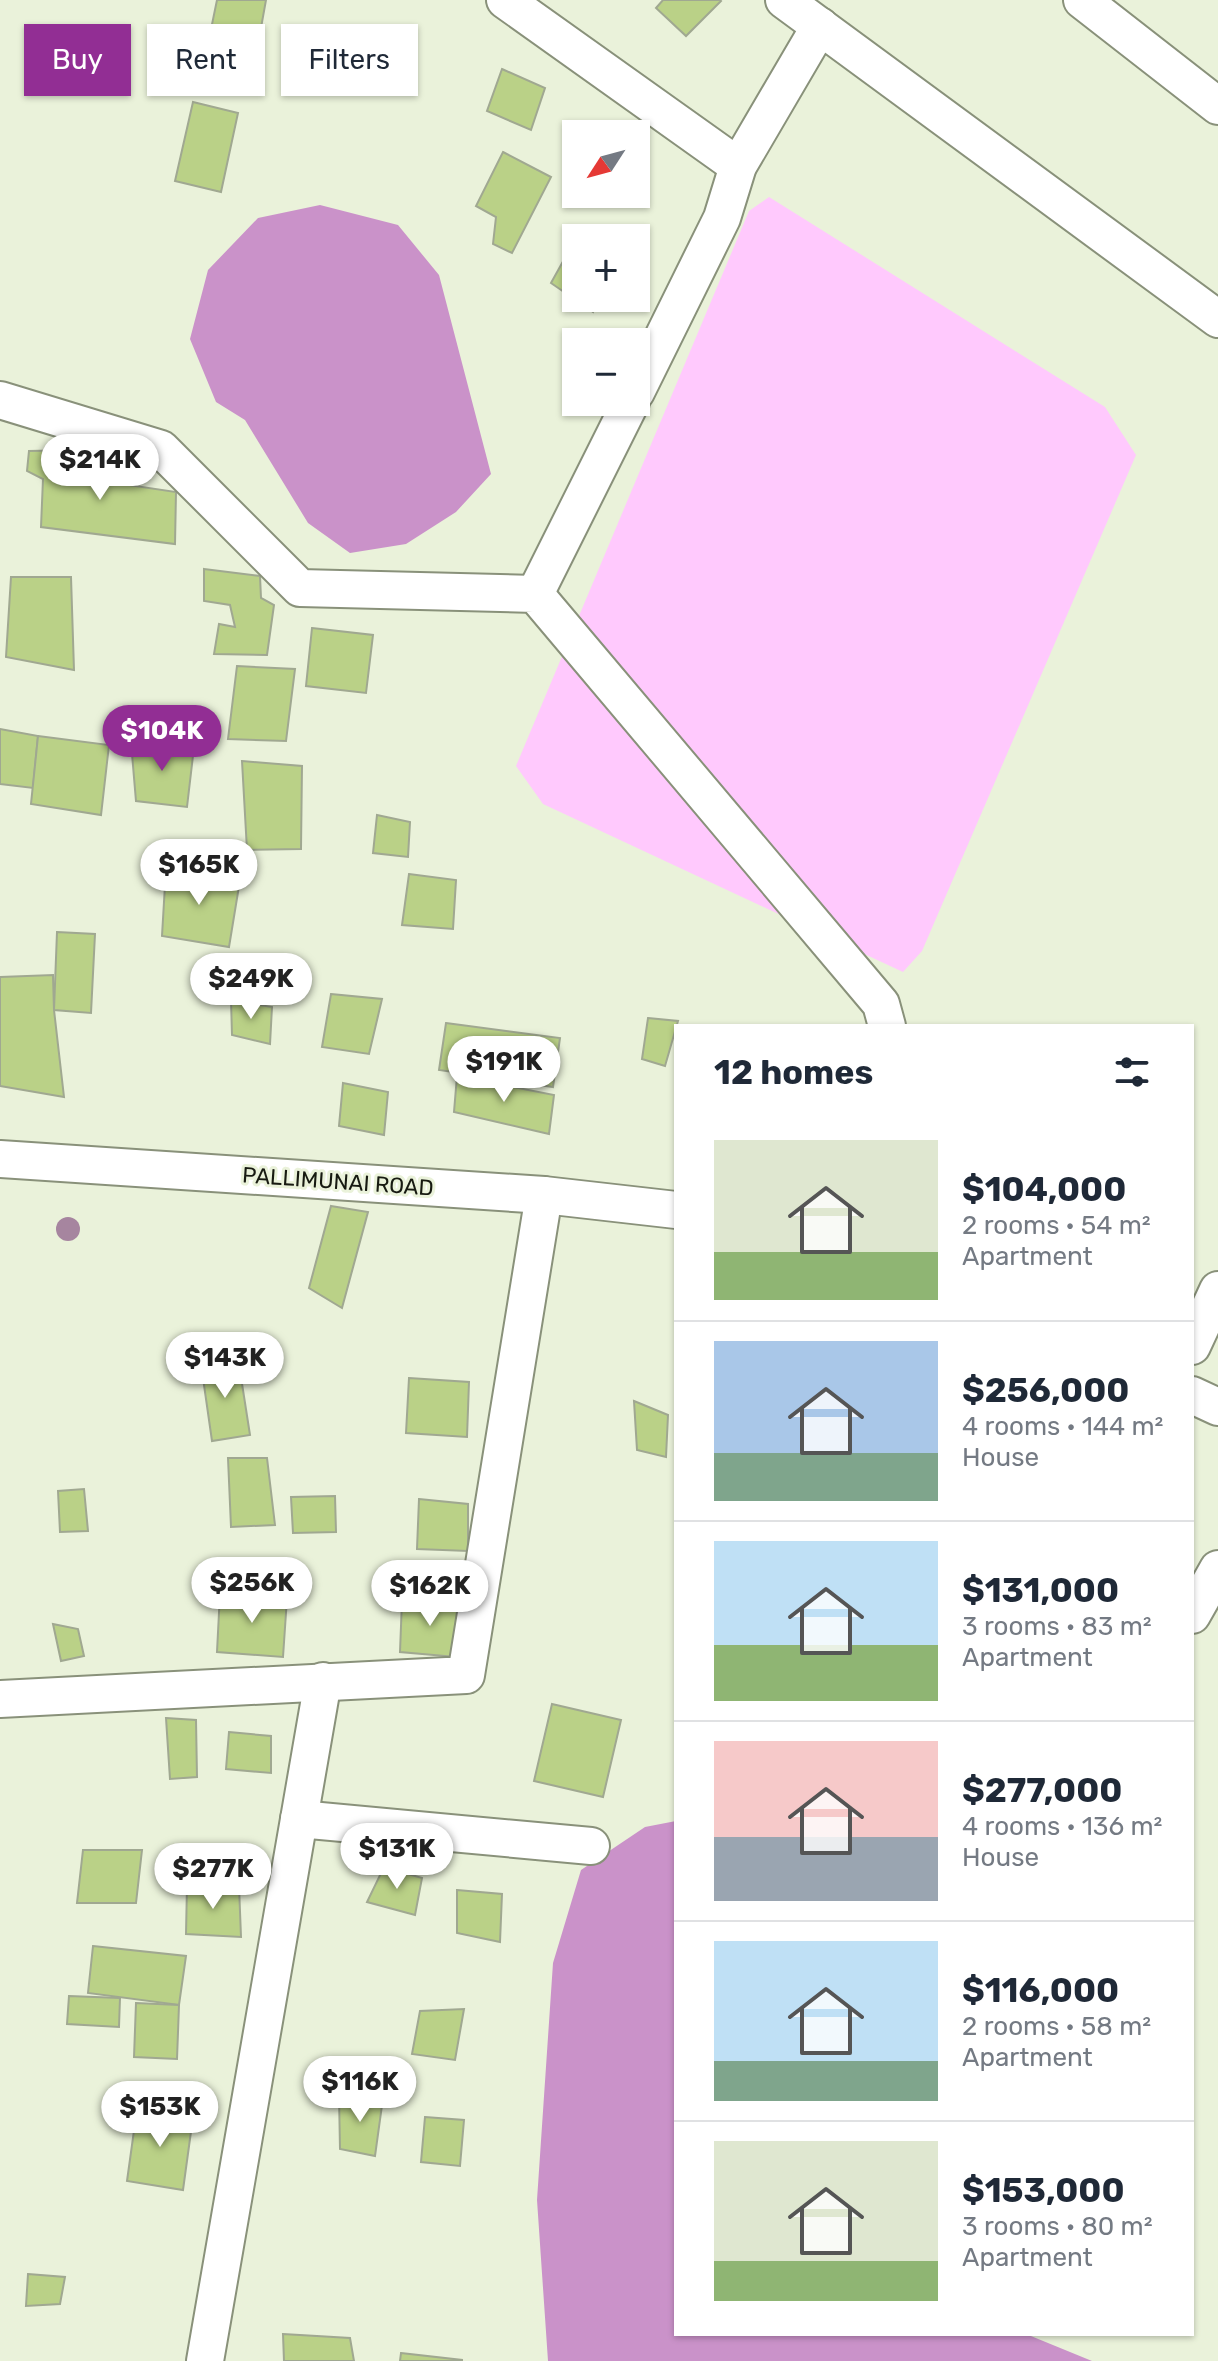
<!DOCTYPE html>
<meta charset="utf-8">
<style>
:root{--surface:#fff;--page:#f6f6f7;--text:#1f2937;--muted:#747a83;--line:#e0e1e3;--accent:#922e94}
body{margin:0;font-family:Rubik,sans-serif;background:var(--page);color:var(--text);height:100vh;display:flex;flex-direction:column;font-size:30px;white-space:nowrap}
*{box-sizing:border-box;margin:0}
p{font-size:26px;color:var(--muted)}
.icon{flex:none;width:44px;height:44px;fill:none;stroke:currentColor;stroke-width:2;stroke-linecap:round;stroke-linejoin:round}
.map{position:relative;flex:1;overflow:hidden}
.drawer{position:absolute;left:674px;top:1024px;width:520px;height:1312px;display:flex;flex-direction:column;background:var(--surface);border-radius:0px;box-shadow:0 2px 6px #0004}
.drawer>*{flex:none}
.hud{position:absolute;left:24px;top:24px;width:530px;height:72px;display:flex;gap:16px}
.needle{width:52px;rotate:234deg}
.controls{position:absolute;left:562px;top:120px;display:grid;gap:16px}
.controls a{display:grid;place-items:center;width:88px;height:88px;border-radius:0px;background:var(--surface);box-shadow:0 2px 6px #0004;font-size:40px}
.price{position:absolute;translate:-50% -68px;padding:0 18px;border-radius:28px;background:#fff;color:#222;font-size:26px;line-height:52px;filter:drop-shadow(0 2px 4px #0008)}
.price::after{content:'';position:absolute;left:50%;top:48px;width:24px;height:18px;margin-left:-12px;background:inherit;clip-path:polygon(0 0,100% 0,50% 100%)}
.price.on{background:var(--accent);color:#fff}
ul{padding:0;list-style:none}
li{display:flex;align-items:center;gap:24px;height:200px;padding:0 40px}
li+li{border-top:2px solid var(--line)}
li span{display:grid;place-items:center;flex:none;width:224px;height:160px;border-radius:0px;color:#555}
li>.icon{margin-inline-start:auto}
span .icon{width:96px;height:96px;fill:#fffc;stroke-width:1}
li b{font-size:34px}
h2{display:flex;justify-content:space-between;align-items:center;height:96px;padding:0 40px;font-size:34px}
.pill{padding:0 28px;border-radius:0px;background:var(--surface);box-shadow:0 2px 6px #0004;font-size:28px;line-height:72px}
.pill.on{background:var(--accent);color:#fff}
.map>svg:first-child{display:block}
</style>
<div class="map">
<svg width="1218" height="2361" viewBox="0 0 1218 2361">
<rect width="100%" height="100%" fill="#eaf2da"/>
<polygon fill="#ffc9fd" points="769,197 1105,407 1136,455 922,951 903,972 543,804 516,766 749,211"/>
<g fill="#ca92c9">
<polygon points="320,205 398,225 439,275 491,474 456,512 406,544 350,553 308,523 245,420 216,402 190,339 208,270 258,218"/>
<polygon points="676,1821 676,2334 1026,2334 1092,2361 548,2361 537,2200 553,1963 581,1870 645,1827"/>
</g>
<g fill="#bad187" stroke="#a0a891" stroke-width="2">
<polygon points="217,0 266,0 257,50 210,34"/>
<polygon points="663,0 720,0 721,1 686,36 656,8"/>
<polygon points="502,69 545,88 531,130 487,111"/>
<polygon points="193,102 238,113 221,192 175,181"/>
<polygon points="503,152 551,177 512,253 493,244 496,217 476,206"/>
<polygon points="576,238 576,298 598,298 593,312 551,283"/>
<polygon points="77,450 75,477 176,492 175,544 41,527 43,479 27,471 29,451"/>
<polygon points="204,569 260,576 261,598 274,605 267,655 214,654 219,624 235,627 230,605 204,601"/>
<polygon points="11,577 71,577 74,670 6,657"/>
<polygon points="312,628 373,635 366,693 306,686"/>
<polygon points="237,666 295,669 286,741 228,739"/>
<polygon points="0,729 38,736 33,788 0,784"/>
<polygon points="38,736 109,745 101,815 31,804"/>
<polygon points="131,742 194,747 187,807 136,801"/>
<polygon points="242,761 302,766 301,849 247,850"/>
<polygon points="377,815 410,822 408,857 373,853"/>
<polygon points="166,868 240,880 229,947 162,936"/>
<polygon points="409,874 456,880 453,929 402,925"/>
<polygon points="57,932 95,934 91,1013 54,1010"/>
<polygon points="53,975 54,1010 64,1097 0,1086 0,977"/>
<polygon points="331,994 382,999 369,1054 322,1047"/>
<polygon points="231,1000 272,1007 270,1044 232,1035"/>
<polygon points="648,1018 678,1021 665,1066 642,1059"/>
<polygon points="446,1023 560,1038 553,1087 439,1070"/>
<polygon points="457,1076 554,1095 549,1134 454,1112"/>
<polygon points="343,1083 388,1092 384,1135 339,1126"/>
<polygon points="331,1206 368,1212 342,1308 309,1288"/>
<polygon points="238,1358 250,1435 212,1441 201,1364"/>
<polygon points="409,1378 469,1382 467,1437 406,1433"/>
<polygon points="634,1401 668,1415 666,1457 637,1450"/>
<polygon points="228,1458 267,1458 275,1525 231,1527"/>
<polygon points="84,1489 88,1531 60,1532 58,1491"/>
<polygon points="335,1496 336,1532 293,1533 291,1497"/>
<polygon points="419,1499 468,1504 468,1551 417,1549"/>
<polygon points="220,1593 287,1598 283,1657 217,1652"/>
<polygon points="402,1600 462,1606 456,1657 400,1652"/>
<polygon points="53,1624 78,1629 84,1656 61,1661"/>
<polygon points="552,1704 621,1720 603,1797 534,1781"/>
<polygon points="166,1718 196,1720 197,1777 170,1779"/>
<polygon points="229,1732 271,1736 271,1773 226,1769"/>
<polygon points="83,1850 142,1850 136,1903 77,1903"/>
<polygon points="384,1867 422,1878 415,1915 367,1902"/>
<polygon points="187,1885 239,1886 241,1937 186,1934"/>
<polygon points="457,1890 502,1894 500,1942 457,1933"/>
<polygon points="93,1946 186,1956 179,2005 88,1993"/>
<polygon points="69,1996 120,1998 119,2027 67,2024"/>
<polygon points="136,2003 179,2005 177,2059 134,2057"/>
<polygon points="464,2009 455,2060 412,2054 420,2011"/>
<polygon points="339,2095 383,2098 375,2156 340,2149"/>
<polygon points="137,2109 193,2117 183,2190 127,2181"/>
<polygon points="425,2117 464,2120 460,2166 421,2162"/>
<polygon points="28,2274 65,2277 60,2304 26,2306"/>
<polygon points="283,2334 350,2338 354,2361 284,2361"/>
<polygon points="401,2353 462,2360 462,2361 400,2361"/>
</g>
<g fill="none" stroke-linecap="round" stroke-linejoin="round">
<g stroke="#89917a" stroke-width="40">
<g id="minor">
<polyline points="505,0 738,166"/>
<polyline points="784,0 1218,319"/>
<polyline points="1082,0 1218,106"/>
<polyline points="636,392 722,218 738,166 820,26"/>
<polyline points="0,400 161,449 300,588 535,594 881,1004 887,1026"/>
<polyline points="535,594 631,402"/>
<polyline points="0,1159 544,1195 676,1210"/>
<polyline points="1192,1346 1218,1290"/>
<polyline points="1192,1395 1218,1407"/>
<polyline points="1192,1615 1218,1569"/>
<polyline points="0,1699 466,1675 544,1195"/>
<polyline points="299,1819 591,1846"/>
<polyline points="205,2361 323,1681"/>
</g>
</g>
<use href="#minor" stroke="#fff" stroke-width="36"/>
</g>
<circle fill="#a6859f" cx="68" cy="1229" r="12"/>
<g text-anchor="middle" stroke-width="6" stroke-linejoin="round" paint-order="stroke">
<g font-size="22" fill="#171a11" stroke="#eaf2da">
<text transform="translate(338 1181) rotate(4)" y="8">PALLIMUNAI ROAD</text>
</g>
</g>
</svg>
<div class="controls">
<a><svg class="needle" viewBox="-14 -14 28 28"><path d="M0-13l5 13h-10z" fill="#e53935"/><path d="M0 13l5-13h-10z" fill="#747a83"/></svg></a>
<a>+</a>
<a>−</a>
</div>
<b class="price" style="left:100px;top:502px">$214K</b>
<b class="price on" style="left:162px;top:773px">$104K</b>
<b class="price" style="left:199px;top:907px">$165K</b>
<b class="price" style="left:251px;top:1021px">$249K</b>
<b class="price" style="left:504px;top:1104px">$191K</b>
<b class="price" style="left:225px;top:1400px">$143K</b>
<b class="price" style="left:252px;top:1625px">$256K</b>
<b class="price" style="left:430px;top:1628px">$162K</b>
<b class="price" style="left:397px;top:1891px">$131K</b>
<b class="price" style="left:213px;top:1911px">$277K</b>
<b class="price" style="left:360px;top:2124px">$116K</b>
<b class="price" style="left:160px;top:2149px">$153K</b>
<div class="hud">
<a class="pill on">Buy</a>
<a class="pill">Rent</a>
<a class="pill">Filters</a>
</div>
<section class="drawer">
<h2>12 homes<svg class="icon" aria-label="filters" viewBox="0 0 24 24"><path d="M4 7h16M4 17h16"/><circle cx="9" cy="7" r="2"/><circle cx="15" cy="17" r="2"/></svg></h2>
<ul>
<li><span style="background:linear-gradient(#dfe7d0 70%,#8fb573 0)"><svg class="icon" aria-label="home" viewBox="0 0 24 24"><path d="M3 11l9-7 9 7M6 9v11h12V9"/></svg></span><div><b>$104,000</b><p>2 rooms · 54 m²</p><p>Apartment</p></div></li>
<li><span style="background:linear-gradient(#a9c7e8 70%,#7fa58c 0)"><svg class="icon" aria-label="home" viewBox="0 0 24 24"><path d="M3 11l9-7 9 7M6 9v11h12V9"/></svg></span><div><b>$256,000</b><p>4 rooms · 144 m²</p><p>House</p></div></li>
<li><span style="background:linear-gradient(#bfe0f5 65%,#8fb573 0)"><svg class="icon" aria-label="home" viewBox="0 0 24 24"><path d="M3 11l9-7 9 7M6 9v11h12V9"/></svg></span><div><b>$131,000</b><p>3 rooms · 83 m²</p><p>Apartment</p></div></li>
<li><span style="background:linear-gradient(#f6c9c9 60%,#9aa5b1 0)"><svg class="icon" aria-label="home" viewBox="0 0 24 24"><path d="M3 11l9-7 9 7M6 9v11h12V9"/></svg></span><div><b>$277,000</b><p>4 rooms · 136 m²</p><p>House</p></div></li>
<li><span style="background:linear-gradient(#bfe0f5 75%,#7fa58c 0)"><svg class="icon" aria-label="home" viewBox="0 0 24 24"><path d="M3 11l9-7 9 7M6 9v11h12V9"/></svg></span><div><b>$116,000</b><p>2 rooms · 58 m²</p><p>Apartment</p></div></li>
<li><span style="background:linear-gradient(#dfe7d0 75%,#8fb573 0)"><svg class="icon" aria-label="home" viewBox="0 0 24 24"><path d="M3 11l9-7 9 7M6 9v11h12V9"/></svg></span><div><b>$153,000</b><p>3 rooms · 80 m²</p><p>Apartment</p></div></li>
</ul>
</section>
</div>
